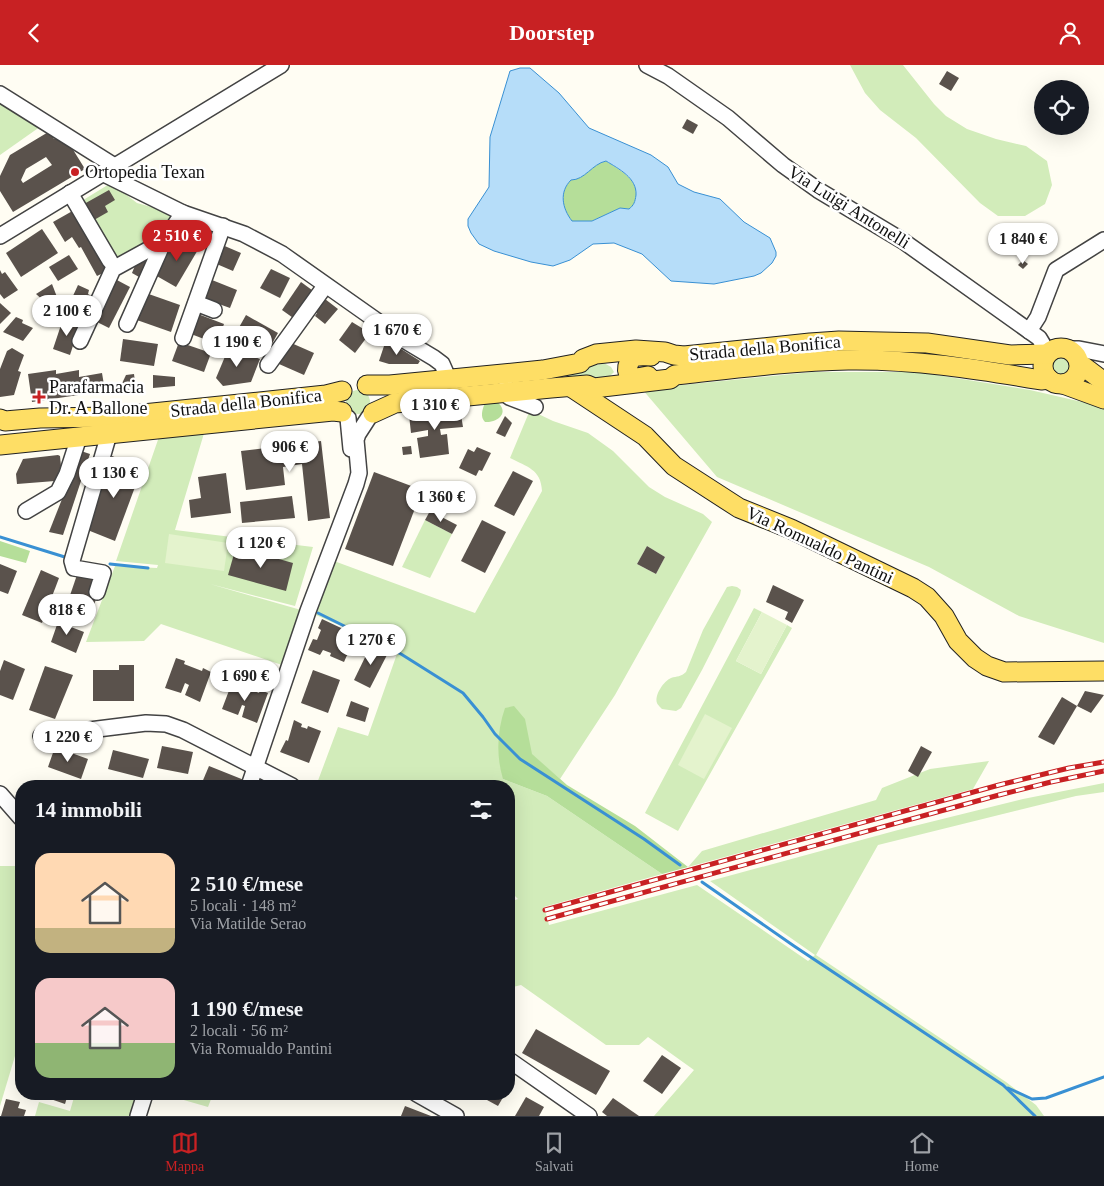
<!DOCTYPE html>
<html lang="it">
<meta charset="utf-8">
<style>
:root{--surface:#171b24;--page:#20242c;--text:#f1f3f6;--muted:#9ea1a6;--line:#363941;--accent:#c82123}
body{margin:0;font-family:"Times New Roman",serif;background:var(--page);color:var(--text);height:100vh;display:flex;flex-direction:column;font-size:19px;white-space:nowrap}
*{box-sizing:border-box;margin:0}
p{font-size:16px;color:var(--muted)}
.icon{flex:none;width:28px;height:28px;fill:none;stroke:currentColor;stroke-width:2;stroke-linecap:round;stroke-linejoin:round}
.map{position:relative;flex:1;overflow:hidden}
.drawer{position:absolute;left:15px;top:715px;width:500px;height:320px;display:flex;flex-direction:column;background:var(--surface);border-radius:20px;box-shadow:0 5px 20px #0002}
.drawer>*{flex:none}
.fabs{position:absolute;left:1034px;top:15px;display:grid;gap:10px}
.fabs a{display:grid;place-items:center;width:55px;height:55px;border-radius:50%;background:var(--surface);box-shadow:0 5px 20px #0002;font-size:25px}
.price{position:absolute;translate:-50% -42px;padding:0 11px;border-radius:18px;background:#fff;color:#222;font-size:16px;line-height:32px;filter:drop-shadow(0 1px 2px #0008)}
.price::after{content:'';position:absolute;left:50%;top:30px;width:15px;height:11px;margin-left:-8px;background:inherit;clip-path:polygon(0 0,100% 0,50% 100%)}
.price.selected{background:var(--accent);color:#fff}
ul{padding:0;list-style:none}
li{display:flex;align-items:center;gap:15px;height:125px;padding:0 20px}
li span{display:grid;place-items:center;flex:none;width:140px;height:100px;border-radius:15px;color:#555}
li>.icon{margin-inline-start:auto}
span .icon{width:60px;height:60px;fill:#fffc;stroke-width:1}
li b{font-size:21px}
h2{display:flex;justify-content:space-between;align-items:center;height:60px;padding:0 20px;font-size:21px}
header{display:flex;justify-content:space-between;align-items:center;height:65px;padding:0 20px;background:var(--accent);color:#fff;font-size:22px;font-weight:700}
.dock{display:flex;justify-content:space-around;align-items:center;height:70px;border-top:1px solid var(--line);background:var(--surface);font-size:14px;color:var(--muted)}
.dock a{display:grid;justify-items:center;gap:2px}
.dock .selected{color:var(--accent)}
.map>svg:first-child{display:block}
</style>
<header><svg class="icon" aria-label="back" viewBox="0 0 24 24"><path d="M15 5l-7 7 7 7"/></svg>Doorstep<svg class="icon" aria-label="person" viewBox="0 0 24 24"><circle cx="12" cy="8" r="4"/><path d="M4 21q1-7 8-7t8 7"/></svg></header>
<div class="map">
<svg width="1104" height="1051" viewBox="0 0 1104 1051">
<rect width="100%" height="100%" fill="#fffdf3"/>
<g fill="#d2ecba" fill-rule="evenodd">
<polygon points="850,0 903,0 934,39 946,51 967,64 996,74 1026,81 1047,96 1052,120 1045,139 1025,151 998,151 980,138 916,73 880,45 865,28"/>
<polygon points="0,36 44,59 0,90"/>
<polygon points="111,118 137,138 173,148 161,171 118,197 80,137"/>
<circle cx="1062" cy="300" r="11"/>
<polygon points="604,298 611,302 614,307 608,313 571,315 562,308"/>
<polygon points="813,307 918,307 1030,325 1104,342 1104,578 1019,551 929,502 717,412 642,324"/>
<circle cx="358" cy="337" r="12"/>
<path d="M530,345L553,356L588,368L613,386L649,422L665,432L703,449L712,457L615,630L560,714L531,689L503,714L547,731L662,809L544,842L549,860L697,820L808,896L815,890L710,816L898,765L1023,734L1104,718V727L1076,731L878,780L816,890L1006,1017L1036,1040L1044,1051H654L694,1005L648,972L639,980H606L521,920L509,923V837L518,834L509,825V721H316L338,662L368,671L398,586L316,550L334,496L475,548L542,426C541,404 527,402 510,393ZM647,481L665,492L656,509L637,499Z"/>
<polygon points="205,365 175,465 313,482 295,541 210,519 301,545 282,600 161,559 144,576 86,577 115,501 157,503 158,500 116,496 160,369"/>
<polygon points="425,455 452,469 430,513 402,502"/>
<path d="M732,521L737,522L741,525L740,530L702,605L681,643L676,646L662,644C661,643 657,639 657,638C654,630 664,616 671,613C677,611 681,612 686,607L703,565L727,522Z"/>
<polygon points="754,543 762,547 736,596 761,609 787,560 792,563 678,766 645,748"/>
<polygon points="989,696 973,724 688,802 702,786 876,735 882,723 930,704"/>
<polygon points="127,717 145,717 166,721 109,721"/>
<polygon points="0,801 21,801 21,971 0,1041"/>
<polygon points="75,1029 135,1029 140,1030 134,1051 35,1051 39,1037 70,1046"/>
<polygon points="163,1029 213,1029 208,1042"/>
</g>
<g fill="#b5de99">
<path d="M606,96C619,105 637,113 636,130C635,137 634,140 629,144L620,143L592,156H572C562,143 559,127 571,115C585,115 592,99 606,96Z"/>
<path d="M497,337C510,347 498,358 485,357C480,352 482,345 485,338Z"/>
<polygon points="0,476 30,486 26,498 0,491"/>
<path d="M514,641L525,654L532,689L567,720L635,761L688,802L662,809L547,731L503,714C496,691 497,666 505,643Z"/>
</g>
<g fill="#e4f3cd">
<polygon points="169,469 228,478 224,506 165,498"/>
<polygon points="762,547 787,560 761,609 736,596"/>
<polygon points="705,649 732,663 704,714 678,700"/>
</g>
<path fill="#b6ddf9" stroke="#3990d3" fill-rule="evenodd" d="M520,3H530L559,28L589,63L651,90L668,102L678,119L694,127L720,134L744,157L770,173L776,187V191L772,198L761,208L754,211L714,219L671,216L642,189L614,178L593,179L570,195L553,201L531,197L494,186L479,179L471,168L468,161V154L489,122L490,72L510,6ZM606,96C619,104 637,113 636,130C635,137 634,140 629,144L620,143L592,156H572C562,143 559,127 571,115C585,115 592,99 606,96Z"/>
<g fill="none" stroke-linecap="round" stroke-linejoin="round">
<g stroke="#3990d3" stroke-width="3">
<polyline points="0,472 68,493"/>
<polyline points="110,499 148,503"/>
<polyline points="318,548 401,589 463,628 483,652 495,669 520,694 644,774 680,800"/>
<polyline points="702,817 794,881 1003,1020 1035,1051"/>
<polyline points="1008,1023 1032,1034 1046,1033 1104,1012"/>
</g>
</g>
<g fill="#5a524c" fill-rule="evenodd">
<polygon points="947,6 959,13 951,26 939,19"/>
<polygon points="687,54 698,60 693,69 682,63"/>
<path d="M50,66L54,74L58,71L62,78L67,75L85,104L13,147L0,126V111L10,90ZM46,92L52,100L23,118L21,115L26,104Z"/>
<polygon points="109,125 115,135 105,141 108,147 94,155 84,139"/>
<polygon points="76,144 111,204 97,211 81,182 79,183 72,172 65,177 53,157"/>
<polygon points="42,164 58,188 21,212 6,188"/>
<polygon points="178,171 199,183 176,222 155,210"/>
<polygon points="220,179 241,188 233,206 212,197"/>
<polygon points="69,190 78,204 58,216 49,202"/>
<polygon points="138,193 146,197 139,212 132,208"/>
<polygon points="1023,195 1028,199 1023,204 1018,200"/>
<polygon points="271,204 290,213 280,233 260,223"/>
<polygon points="0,205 2,209 5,207 18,225 4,234 0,229"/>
<polygon points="115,214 130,222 109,263 93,255"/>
<polygon points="212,215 237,225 230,243 205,234"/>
<polygon points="301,217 316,228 296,255 282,245"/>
<polygon points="52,219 57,232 46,238 36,229"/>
<polygon points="78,220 89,225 88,229 93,232 86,246 81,243 77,251 66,246"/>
<polygon points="143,227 180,240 171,267 134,254"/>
<polygon points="325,234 338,244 325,259 315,251 317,248 314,246"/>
<polygon points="0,238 11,248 0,259"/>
<polygon points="198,249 224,259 217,279 191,269"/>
<polygon points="246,250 278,268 269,284 237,266"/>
<polygon points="16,252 23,255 22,258 33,263 23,276 3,267"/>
<polygon points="63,254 80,259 70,290 53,284"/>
<polygon points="352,257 370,268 355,288 339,275"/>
<polygon points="123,274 158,279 154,301 120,296"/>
<polygon points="179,277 211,288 204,307 172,296"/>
<polygon points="289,277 314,288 304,310 279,299"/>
<polygon points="385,278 398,282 420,296 418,299 389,299 379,296"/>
<polygon points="229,282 260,294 251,317 223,321 216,313"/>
<polygon points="12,283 24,290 18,306 21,307 14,330 0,332 0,304 7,286"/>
<polygon points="56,305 56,309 79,305 79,312 102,308 105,326 32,337 28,309"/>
<polygon points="134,309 136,324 118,327 126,310"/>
<polygon points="153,310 175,312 175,321 153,323"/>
<polygon points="460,344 463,362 440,364 441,370 447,369 449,389 420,393 417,373 428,371 428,365 411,368 409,350"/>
<polygon points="505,351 512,358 505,372 496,368"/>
<polygon points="321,376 330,453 308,456 302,399 283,402 285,420 246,425 241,386"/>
<polygon points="411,381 412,389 403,390 402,382"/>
<polygon points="477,382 491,388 482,406 479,405 476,411 459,403 468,384 474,387"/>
<polygon points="81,386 90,389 63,470 49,467"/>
<polygon points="58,390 60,391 61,401 55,416 17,419 16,409 23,394"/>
<polygon points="112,391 142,403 115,476 85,464"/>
<polygon points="513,406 533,416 514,451 494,441"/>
<polygon points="374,407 422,425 393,501 345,484"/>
<polygon points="226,408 231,448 191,453 189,435 201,433 198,412"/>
<polygon points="292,431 295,453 242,458 240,437"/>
<polygon points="430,446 457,460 452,469 425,455"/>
<polygon points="482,455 506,467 485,508 461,496"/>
<polygon points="647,481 665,492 656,509 637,499"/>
<polygon points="236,482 293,498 286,526 228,510"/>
<polygon points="0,499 17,506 8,529 0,526"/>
<polygon points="79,504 104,513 89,553 65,545"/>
<polygon points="41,505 59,513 42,558 22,550"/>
<polygon points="773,520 804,535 792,558 785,554 788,547 766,537"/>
<polygon points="59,554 72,558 71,562 84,567 76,588 51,577"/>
<polygon points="322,554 356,570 344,597 330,591 331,588 323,585 320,590 308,585 313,574 317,575 321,565 318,563"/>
<polygon points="371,580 388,588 370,623 354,615"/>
<polygon points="176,593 185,596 184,599 202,606 203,603 211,607 200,637 185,630 189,620 185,618 181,628 165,623"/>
<polygon points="4,595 25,604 13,635 0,630 0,606"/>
<polygon points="119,600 134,600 134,636 93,636 93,605 119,605"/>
<polygon points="45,601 73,610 55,654 29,645"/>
<polygon points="313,605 340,615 328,648 301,638"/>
<polygon points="233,615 242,618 241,621 259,628 260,625 268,628 257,658 242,652 245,641 242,640 238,650 222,644"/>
<polygon points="1085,626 1104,630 1091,648 1077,641"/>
<polygon points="1062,632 1077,641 1054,680 1038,672"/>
<polygon points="351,636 369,643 365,657 346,651"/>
<polygon points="294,655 302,659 301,662 305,663 307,664 308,661 321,666 309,698 280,687 286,675 288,676"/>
<polygon points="162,681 193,687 188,709 157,703"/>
<polygon points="921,681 932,687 918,712 908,706"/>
<polygon points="55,682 88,694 81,714 48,702"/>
<polygon points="113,685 149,694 143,713 108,704"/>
<polygon points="209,701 244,715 242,721 205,721 201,720"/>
<polygon points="536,964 610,1006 596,1030 522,988"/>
<polygon points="662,990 681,1003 662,1029 643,1016"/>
<polygon points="40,1029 68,1029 65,1039 39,1030"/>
<polygon points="223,1029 239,1029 237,1034"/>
<polygon points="476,1029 505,1029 498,1041"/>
<polygon points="526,1032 544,1042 539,1051 515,1051"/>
<polygon points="613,1033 639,1051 607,1051 602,1047"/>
<polygon points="6,1034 20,1037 18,1043 26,1045 24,1051 1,1051"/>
<polygon points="405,1041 431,1051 401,1051"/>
</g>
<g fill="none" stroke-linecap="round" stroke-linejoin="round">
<g stroke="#434343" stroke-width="18">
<g id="minor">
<polyline points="647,0 668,11 728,53 783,100 818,125 903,176 1039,273 1048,288"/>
<polyline points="0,29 121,105"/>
<polyline points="102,108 183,148 244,169 282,189 404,275 434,293 442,299 449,315"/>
<polyline points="70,128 110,196"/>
<polyline points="0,171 281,0"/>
<polyline points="196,238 214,245"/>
<polyline points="127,259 164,176"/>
<polyline points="1029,266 1038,252 1056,205 1104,175"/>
<polyline points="183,273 223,161"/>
<polyline points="80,276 113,204 164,176 183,148"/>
<polyline points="1070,284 1079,284 1104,289"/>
<polyline points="268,300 325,221"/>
<polyline points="506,322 509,332 535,342"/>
<polyline points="348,353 351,384"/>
<polyline points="26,446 58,427 67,409 79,372"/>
<polyline points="97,527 103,508 74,503 72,496 109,369"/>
<polyline points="41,671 146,658 166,659 183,665 292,721"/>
<polyline points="249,721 308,546 356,419 359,408 356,375 358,369 369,352"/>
<polyline points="0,729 21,753"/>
<polyline points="509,995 589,1051"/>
<polyline points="417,1029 456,1051"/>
<polyline points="138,1051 145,1029"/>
</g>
</g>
<g stroke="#212121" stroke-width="21">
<g id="major">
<circle cx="1061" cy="301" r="18"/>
<polyline points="1079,298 1104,317"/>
<path d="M648,311C643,312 637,314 632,312C624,308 628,295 634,292C639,290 645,291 651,291"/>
<polyline points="1063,319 1104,334"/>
<polyline points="367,320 390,320 543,305 580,298 583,294 596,289 636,285 665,287 674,290 684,291 810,278 839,276 927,278 1010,290 1047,289"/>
<polyline points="571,322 645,371 674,401 739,443 791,464 913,523 927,532 944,551 958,576 975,593 987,601 1004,607 1104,606"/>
<path d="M373,348L395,338L551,323L587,320L594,323L670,314L675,310L685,309C739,303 794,296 848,295C913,294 977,304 1041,315L1049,314"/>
<polyline points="0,354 5,356 40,353 114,352 326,330 342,326"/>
<polyline points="0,380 333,346 342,347"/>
</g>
</g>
<use href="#minor" stroke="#fff" stroke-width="15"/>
<use href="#major" stroke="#fede65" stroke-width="19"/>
<g stroke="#c82123" stroke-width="5">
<g id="rail">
<polyline points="545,845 999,720 1069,703 1104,697"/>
<polyline points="547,854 999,730 1051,717 1104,706"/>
</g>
</g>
<use href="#rail" stroke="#fff" stroke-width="3" stroke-dasharray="9" stroke-linecap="butt"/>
</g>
<g fill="#c82123" stroke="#fff" stroke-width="2">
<circle cx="75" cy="107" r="5"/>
<path d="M36.5 324.5h5v5h5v5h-5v5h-5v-5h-5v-5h5z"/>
</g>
<g text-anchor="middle" stroke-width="5" stroke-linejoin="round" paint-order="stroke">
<g font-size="18" fill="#101010" stroke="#fff" text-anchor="start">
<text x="85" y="113">Ortopedia Texan</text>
<text x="49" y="328">Parafarmacia<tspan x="49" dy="21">Dr. A Ballone</tspan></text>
</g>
<g font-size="18" fill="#101010" stroke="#fff">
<text transform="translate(849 142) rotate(32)" y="6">Via Luigi Antonelli</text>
<text transform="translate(765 283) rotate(-5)" y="6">Strada della Bonifica</text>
<text transform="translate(246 338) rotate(-6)" y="6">Strada della Bonifica</text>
<text transform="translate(820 480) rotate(25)" y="6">Via Romualdo Pantini</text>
</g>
</g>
</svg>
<div class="fabs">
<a><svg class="icon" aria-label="locate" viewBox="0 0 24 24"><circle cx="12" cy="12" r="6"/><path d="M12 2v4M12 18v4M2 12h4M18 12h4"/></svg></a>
</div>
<b class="price selected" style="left:177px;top:197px">2 510 €</b>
<b class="price" style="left:1023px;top:200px">1 840 €</b>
<b class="price" style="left:67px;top:272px">2 100 €</b>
<b class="price" style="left:397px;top:291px">1 670 €</b>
<b class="price" style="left:237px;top:303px">1 190 €</b>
<b class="price" style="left:435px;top:366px">1 310 €</b>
<b class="price" style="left:290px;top:408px">906 €</b>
<b class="price" style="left:114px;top:434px">1 130 €</b>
<b class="price" style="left:441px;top:458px">1 360 €</b>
<b class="price" style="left:261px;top:504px">1 120 €</b>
<b class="price" style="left:67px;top:571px">818 €</b>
<b class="price" style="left:371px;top:601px">1 270 €</b>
<b class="price" style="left:245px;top:637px">1 690 €</b>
<b class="price" style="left:68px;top:698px">1 220 €</b>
<section class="drawer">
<h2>14 immobili<svg class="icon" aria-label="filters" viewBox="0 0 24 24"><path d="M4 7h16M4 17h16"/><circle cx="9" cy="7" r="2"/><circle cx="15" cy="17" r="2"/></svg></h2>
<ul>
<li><span style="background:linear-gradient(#ffd9b3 75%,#c2b280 0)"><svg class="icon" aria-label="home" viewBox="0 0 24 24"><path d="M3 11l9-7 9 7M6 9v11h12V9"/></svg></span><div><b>2 510 €/mese</b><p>5 locali · 148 m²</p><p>Via Matilde Serao</p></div></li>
<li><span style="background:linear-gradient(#f6c9c9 65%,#8fb573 0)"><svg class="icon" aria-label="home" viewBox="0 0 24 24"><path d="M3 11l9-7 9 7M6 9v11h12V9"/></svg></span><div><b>1 190 €/mese</b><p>2 locali · 56 m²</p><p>Via Romualdo Pantini</p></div></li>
</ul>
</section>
</div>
<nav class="dock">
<a class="selected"><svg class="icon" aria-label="map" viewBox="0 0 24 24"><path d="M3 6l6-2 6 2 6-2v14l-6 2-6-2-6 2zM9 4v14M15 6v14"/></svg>Mappa</a>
<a><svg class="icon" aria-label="saved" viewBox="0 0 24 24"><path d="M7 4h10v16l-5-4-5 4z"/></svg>Salvati</a>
<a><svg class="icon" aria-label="home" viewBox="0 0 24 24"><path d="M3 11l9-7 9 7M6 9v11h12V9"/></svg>Home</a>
</nav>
